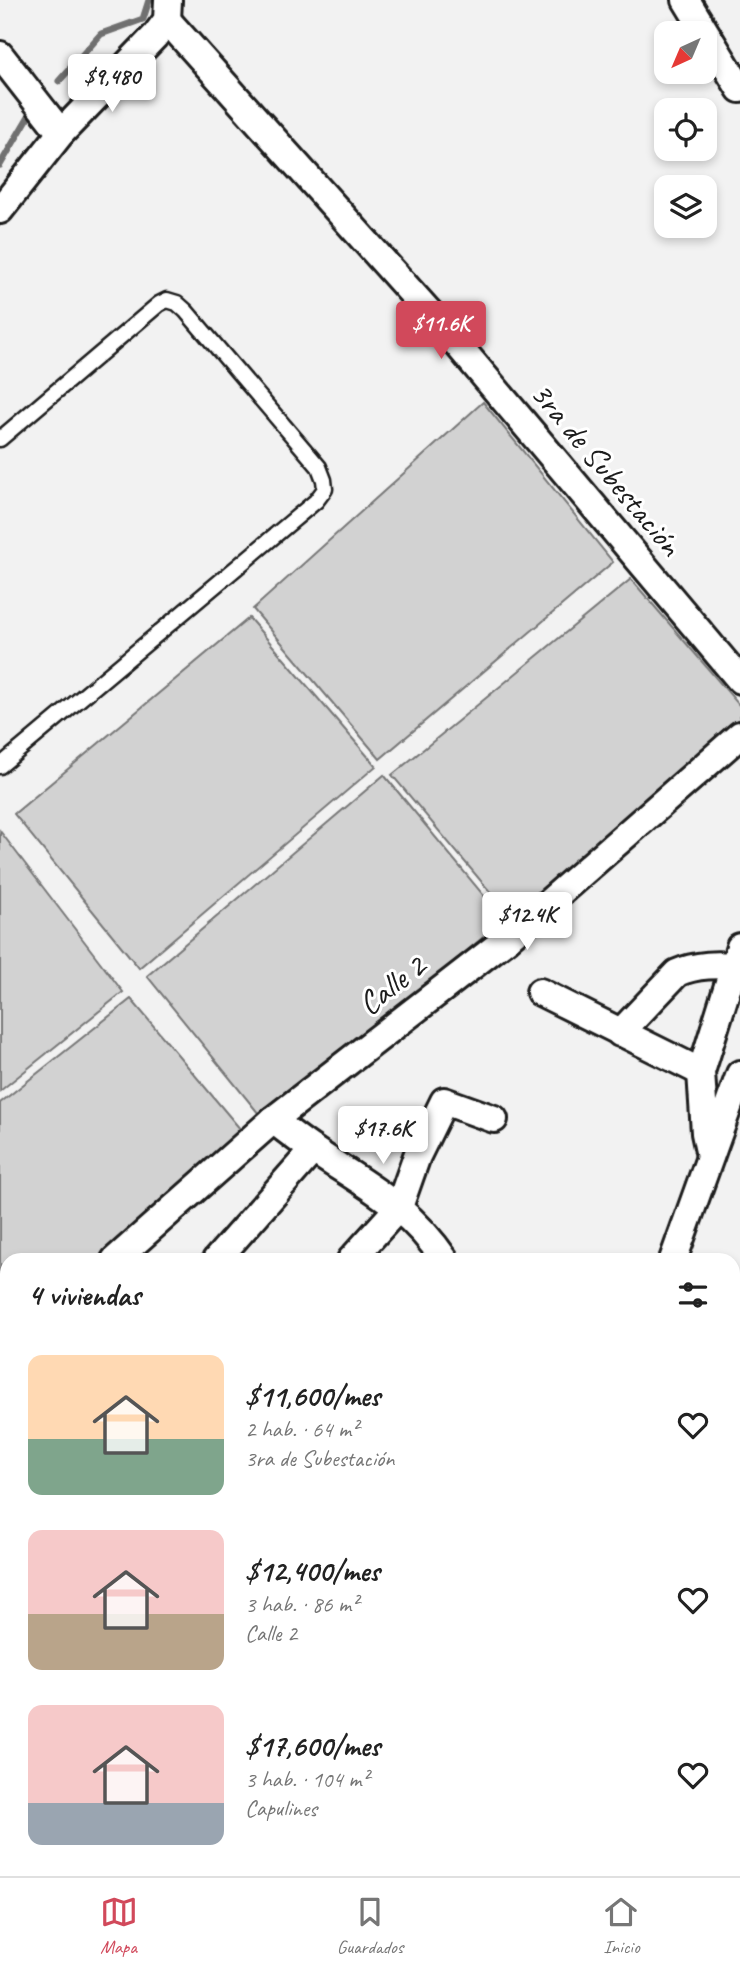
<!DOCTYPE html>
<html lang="es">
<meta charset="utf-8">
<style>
:root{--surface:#fff;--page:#f2f2f2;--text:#222;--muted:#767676;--line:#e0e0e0;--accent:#d1495b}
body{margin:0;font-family:Caveat,sans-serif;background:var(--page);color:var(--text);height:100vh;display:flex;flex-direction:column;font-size:26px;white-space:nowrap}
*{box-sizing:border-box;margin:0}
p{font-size:23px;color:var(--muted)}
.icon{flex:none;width:38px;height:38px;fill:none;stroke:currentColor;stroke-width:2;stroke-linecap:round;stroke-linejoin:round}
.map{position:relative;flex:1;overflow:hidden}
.drawer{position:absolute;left:0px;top:1253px;width:740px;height:623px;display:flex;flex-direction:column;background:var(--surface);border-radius:21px 21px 0 0;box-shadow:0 4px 10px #0003}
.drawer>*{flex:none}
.needle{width:46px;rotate:224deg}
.controls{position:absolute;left:654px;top:21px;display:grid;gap:14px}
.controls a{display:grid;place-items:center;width:63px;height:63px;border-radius:14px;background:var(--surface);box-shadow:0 4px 10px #0003;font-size:35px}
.price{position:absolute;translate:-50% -60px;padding:0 16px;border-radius:7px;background:#fff;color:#222;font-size:23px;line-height:46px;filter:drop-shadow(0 2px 4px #0008)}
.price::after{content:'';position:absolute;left:50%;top:42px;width:21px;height:16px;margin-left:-10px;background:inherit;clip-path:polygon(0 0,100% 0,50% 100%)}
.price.selected{background:var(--accent);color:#fff}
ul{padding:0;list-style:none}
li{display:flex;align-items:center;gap:21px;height:175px;padding:0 28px}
li span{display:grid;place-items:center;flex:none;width:196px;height:140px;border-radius:14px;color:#555}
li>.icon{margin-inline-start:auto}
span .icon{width:84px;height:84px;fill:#fffc;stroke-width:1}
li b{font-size:30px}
h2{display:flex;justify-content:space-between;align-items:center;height:84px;padding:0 28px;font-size:30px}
.tab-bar{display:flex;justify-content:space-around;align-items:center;height:98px;border-top:2px solid var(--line);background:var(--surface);font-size:19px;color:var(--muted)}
.tab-bar a{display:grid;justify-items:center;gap:4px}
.tab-bar .selected{color:var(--accent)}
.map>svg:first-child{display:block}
</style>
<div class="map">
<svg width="740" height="1876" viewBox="0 0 740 1876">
<rect width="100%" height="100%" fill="#f2f2f2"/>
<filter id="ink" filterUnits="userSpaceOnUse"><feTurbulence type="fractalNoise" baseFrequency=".0143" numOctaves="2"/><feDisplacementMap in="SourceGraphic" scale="14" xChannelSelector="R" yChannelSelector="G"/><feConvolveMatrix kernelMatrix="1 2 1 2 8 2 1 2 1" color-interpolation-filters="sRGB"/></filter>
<g filter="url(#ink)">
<g fill="#d2d2d2" stroke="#777" stroke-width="2">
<polygon points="483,402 613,562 380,759 253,609"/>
<polygon points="631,579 740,706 740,730 517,924 392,775"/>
<polygon points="249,618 376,766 139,968 14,814"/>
<polygon points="384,775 504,920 263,1119 147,976"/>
<polygon points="0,831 123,992 0,1091"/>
<polygon points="131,999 246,1136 99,1260 7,1260 5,1338 0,1332 0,1103"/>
</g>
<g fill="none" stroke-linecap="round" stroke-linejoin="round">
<g stroke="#707070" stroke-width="7">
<polyline points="59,81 101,34 143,19 149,0"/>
<polyline points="0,165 32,111"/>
</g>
<g stroke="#1c1c1c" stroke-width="19">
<polyline id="lane" points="0,439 159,304 167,300 177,303 186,311 319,467 324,480 325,489 316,501 0,766"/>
</g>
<g stroke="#1c1c1c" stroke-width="32">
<g id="street">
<polyline points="686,0 740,89"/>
<polyline points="167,20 453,339 740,680"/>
<polyline points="0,55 61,133"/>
<polyline points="0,210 61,133 155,36 167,20 168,0"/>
<polyline points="540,992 701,1072"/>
<path d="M620,1033L677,973C694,965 721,963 740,968"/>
<path d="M273,1120C286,1130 299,1140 312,1149C366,1186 407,1204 445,1260"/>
<polyline points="710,1156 705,1133 701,1072 740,947"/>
<polyline points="115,1260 273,1120 508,938 740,735"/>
<polyline points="216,1260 313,1150"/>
<polyline points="351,1260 399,1207 417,1156 444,1101 494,1119"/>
<polyline points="673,1260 740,1074"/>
<polyline points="0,1359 7,1355"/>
<polyline points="733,1381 740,1381"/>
<polyline points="0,1504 7,1496"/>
<polyline points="0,1559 7,1551"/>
<polyline points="0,1737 7,1730"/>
<polyline points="733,1767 740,1770"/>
<polyline points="0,1783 7,1785"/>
<polyline points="0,1816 7,1818"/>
<polyline points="370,1876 371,1869"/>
<polyline points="498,1876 499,1869"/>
<polyline points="586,1876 587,1869"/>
</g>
</g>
<use href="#lane" stroke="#fff" stroke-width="14"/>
<use href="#street" stroke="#fff" stroke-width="26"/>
</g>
</g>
<g text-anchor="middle" stroke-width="6" stroke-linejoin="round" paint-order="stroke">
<g font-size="33" fill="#1c1c1c" stroke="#fff">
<text transform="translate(607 468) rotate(50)" y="12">3ra de Subestación</text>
<text transform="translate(391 984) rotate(-38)" y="12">Calle 2</text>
</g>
</g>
</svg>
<div class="controls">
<a><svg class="needle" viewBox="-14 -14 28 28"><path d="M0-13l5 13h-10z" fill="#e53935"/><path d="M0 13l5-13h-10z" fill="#767676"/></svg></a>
<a><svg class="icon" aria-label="locate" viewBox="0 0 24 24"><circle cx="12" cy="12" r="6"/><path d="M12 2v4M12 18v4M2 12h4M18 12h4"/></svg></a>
<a><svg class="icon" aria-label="layers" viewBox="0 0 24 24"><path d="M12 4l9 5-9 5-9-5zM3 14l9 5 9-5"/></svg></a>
</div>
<b class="price" style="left:112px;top:114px">$9,480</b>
<b class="price selected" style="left:441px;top:361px">$11.6K</b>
<b class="price" style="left:527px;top:952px">$12.4K</b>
<b class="price" style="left:383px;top:1166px">$17.6K</b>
<section class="drawer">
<h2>4 viviendas<svg class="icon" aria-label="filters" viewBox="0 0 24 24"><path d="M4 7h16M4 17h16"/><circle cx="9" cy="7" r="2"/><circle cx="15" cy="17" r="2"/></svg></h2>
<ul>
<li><span style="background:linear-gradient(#ffd9b3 60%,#7fa58c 0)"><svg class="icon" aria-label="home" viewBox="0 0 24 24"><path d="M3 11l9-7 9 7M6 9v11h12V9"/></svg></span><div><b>$11,600/mes</b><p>2 hab. · 64 m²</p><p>3ra de Subestación</p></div><svg class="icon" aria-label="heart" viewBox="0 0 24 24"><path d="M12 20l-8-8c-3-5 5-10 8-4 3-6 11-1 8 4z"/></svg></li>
<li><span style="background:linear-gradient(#f6c9c9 60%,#b9a48a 0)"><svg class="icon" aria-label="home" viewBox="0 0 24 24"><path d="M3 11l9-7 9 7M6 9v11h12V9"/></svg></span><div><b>$12,400/mes</b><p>3 hab. · 86 m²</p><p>Calle 2</p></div><svg class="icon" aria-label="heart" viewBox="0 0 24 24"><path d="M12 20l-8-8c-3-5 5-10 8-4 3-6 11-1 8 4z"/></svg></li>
<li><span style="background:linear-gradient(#f6c9c9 70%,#9aa5b1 0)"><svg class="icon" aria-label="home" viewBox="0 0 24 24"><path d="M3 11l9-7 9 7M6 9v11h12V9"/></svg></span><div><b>$17,600/mes</b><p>3 hab. · 104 m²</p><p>Capulines</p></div><svg class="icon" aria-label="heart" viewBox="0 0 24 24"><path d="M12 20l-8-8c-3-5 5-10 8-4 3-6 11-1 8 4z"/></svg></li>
</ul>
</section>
</div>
<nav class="tab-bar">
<a class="selected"><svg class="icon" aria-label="map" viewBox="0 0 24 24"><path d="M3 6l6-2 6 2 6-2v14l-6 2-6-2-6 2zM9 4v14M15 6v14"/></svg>Mapa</a>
<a><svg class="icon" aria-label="saved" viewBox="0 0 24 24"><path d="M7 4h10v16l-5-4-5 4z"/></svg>Guardados</a>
<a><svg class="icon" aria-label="home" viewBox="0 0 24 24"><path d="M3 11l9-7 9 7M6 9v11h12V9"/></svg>Inicio</a>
</nav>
